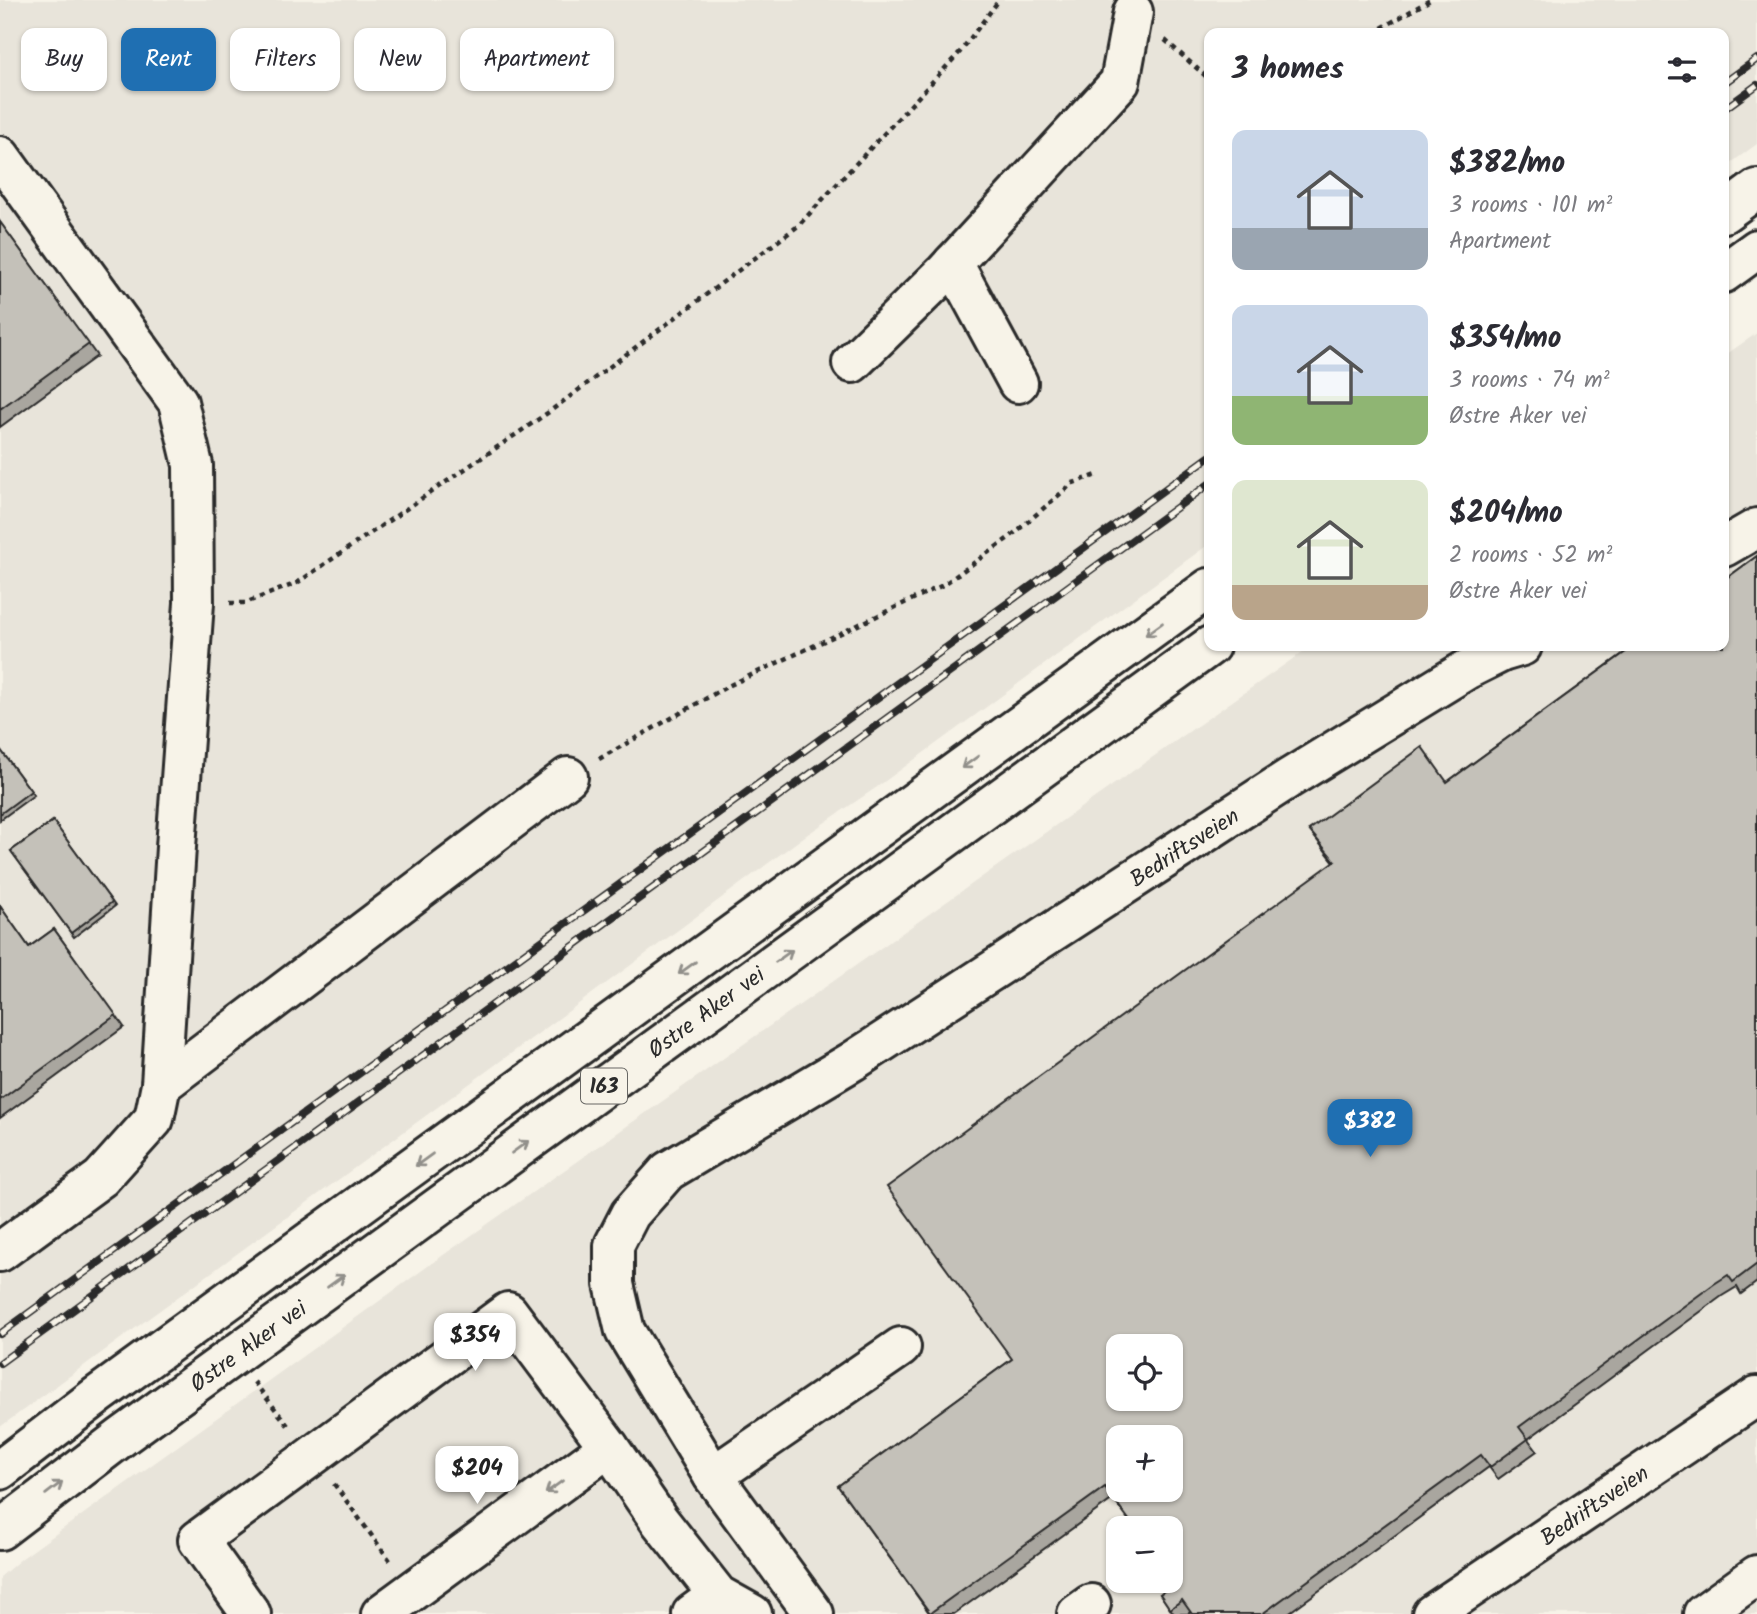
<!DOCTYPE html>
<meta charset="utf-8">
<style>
:root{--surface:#fff;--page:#f2f2f3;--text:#2b2b33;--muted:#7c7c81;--accent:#1f6fb2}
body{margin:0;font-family:Kalam,sans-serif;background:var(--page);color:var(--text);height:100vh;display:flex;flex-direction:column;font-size:26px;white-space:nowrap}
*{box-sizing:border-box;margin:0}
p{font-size:23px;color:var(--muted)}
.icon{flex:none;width:38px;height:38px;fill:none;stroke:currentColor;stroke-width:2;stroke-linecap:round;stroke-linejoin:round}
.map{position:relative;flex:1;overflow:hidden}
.side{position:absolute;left:1204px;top:28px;width:525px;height:623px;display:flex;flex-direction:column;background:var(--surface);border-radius:14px;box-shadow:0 2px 5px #0004}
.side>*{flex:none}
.hud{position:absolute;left:21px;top:28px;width:665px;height:63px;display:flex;gap:14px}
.buttons{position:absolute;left:1106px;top:1334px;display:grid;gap:14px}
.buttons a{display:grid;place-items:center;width:77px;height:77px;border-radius:14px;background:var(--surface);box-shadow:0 2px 5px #0004;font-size:35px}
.price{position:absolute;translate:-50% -60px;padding:0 16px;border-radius:14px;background:#fff;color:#222;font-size:23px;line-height:46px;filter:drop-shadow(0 2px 4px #0008)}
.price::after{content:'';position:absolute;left:50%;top:42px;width:21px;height:16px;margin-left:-10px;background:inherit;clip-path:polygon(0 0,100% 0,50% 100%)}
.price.selected{background:var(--accent);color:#fff}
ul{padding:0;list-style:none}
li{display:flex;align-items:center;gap:21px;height:175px;padding:0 28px}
li span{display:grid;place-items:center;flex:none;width:196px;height:140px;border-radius:14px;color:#555}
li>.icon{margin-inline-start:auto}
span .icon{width:84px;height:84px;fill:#fffc;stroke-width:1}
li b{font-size:30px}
h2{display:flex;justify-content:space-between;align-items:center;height:84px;padding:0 28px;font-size:30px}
.tag{padding:0 24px;border-radius:14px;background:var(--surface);box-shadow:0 2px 5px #0004;font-size:24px;line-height:63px}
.tag.selected{background:var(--accent);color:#fff}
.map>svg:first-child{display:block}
</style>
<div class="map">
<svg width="1757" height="1614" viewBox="0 0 1757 1614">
<rect width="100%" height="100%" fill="#f7f3e8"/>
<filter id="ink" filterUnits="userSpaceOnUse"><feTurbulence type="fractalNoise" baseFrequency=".0143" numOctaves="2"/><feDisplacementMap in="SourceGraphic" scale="14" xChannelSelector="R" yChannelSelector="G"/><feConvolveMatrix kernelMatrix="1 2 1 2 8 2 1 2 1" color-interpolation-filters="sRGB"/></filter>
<g filter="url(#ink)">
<g fill="#e8e4da" fill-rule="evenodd">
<polygon points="0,0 1757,0 1757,144 1724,168 1724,33 1209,33 1209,544 877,787 805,836 554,1022 0,1427"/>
<path d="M1757,333V1614H0V1577L21,1559L442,1256L1311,646H1724V356ZM1118,1346H1171V1398H1118ZM1118,1437H1171V1489H1118ZM1118,1528H1171V1580H1118Z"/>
</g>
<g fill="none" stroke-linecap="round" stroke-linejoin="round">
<g stroke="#2b2b2b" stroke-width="44">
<g id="minor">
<polyline points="0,156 178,402 193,465 194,603 176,847 161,1085 154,1119 101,1178 0,1252"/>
<polyline points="953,263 1018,383"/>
<polyline points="852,363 945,272 1120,82 1133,12"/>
<polyline points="1724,547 1757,528"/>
<polyline points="161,1085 568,777"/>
<polyline points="713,1476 901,1347"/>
<polyline points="251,1614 198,1540 508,1312 609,1447 659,1520 718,1595 752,1614"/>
<polyline points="381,1614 609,1447"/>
<polyline points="692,1614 718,1595"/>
<polyline points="814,1614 713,1476 625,1331 614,1284 614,1245 630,1214 668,1171 853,1061 1288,779 1466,670 1502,652 1522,646"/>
<polyline points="1077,1614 1091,1604"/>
<polyline points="1432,1614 1757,1396"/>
<polyline points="1703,1614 1757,1575"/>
</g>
</g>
<g stroke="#2b2b2b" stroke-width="44">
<g id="highway">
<polyline points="1724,213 1757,189"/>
<polyline points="1724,273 1757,249"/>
<polyline points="0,1470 98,1395 1209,588"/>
<polyline points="0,1530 123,1436 1210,646"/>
</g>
</g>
<g stroke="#2b2b2b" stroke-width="4.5" stroke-dasharray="5 5" stroke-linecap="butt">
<polyline points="1373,33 1430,0"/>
<polyline points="1165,40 1209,79"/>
<polyline points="230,603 245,603 297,583 549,412 798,226 960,52 999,0"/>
<polyline points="599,759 728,686 943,585 1010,537 1073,483 1100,474"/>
<polyline points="254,1382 290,1428"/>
<polyline points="334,1484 391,1562"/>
</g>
<use href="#minor" stroke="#f7f3e8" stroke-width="38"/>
<use href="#highway" stroke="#f7f3e8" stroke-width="38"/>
<g stroke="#2b2b2b" stroke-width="8">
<g id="rail">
<polyline points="1724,83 1757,59"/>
<polyline points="1724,109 1757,85"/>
<polyline points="0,1334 1209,457"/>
<polyline points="0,1363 1209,484"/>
</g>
</g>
<use href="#rail" stroke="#f7f3e8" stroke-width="5" stroke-dasharray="16" stroke-linecap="butt"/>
</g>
<g fill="#a9a69f" stroke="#2b2b2b" stroke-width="2">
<polygon points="0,222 97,356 0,427"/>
<polygon points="1757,556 1757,1282 1741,1294 1737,1287 1722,1296 1528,1439 1537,1451 1498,1479 1489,1467 1287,1614 1192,1614 1190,1612 1188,1614 1174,1614 1160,1594 1175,1583 1113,1499 954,1614 930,1614 838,1486 1012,1359 1334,862 1309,830 1447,782"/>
<polygon points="0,749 34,795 0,820"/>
<polygon points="53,821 115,906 74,937 11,851"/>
<polygon points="0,906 29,947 54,929 124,1027 0,1118"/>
</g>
<g fill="#c4c1b9" stroke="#2b2b2b" stroke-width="2" fill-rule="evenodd">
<polygon points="0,222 89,344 0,409"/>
<path d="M1757,556V1264L1733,1282L1728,1275L1714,1284L1519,1427L1528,1439L1490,1467L1481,1455L1262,1614H1192L1182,1600L1170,1609L1160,1594L1175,1583L1171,1577V1528H1135L1105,1487L930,1613L838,1486L1012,1359L887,1187L1335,861L1309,830L1422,747L1447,782L1634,646H1724V580ZM1118,1346H1171V1398H1118ZM1118,1437H1171V1489H1118Z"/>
<polygon points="0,749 31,791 0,814"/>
<polygon points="53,821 112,902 71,933 11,851"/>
<polygon points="0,906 29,947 54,929 116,1015 0,1100"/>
</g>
<defs><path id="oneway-shaft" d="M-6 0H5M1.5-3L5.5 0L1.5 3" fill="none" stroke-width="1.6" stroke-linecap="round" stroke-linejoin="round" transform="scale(1.75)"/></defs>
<g stroke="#918f8a">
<use href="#oneway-shaft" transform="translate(1154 629) rotate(144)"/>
<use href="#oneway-shaft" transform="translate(970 762) rotate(144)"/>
<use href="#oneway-shaft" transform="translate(784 956) rotate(-36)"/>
<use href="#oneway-shaft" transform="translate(687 968) rotate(144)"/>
<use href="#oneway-shaft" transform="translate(520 1147) rotate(-36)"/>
<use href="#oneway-shaft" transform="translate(424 1160) rotate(144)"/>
<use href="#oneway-shaft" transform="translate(336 1281) rotate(-36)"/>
<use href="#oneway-shaft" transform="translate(554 1487) rotate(144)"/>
<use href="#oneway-shaft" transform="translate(54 1488) rotate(-37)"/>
</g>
</g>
<g text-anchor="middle" stroke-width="7" stroke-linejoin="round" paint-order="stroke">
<rect fill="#f7f3e8" stroke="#686764" stroke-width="2" x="581" y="1068.5" width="46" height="35" rx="5"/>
<g font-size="21" font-weight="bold" fill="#2b2b2b">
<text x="604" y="1093">163</text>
</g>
<g font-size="23" fill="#2b2b2b" stroke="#f7f3e8">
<text transform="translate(1184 847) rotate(-33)" y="8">Bedriftsveien</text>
<text transform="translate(706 1012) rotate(-36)" y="8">Østre Aker vei</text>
<text transform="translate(248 1346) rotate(-36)" y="8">Østre Aker vei</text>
<text transform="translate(1594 1505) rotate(-34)" y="8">Bedriftsveien</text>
</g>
</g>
</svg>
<div class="buttons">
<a><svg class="icon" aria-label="locate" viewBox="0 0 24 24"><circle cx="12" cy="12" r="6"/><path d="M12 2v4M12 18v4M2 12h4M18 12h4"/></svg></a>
<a>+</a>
<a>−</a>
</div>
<b class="price selected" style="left:1370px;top:1159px">$382</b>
<b class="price" style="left:475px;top:1373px">$354</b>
<b class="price" style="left:477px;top:1506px">$204</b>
<div class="hud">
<a class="tag">Buy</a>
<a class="tag selected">Rent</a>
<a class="tag">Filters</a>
<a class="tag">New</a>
<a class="tag">Apartment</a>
</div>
<section class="side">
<h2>3 homes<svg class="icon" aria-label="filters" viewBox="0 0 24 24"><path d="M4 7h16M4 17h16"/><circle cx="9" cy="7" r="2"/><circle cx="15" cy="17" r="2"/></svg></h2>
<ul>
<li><span style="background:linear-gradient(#c9d6e8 70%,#9aa5b1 0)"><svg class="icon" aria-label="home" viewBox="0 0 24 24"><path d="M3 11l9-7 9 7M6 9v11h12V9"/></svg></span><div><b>$382/mo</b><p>3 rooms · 101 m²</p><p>Apartment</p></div></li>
<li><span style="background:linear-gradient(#c9d6e8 65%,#8fb573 0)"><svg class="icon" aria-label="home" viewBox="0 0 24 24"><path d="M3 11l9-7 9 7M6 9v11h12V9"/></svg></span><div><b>$354/mo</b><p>3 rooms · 74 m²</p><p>Østre Aker vei</p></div></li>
<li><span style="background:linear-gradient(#dfe7d0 75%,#b9a48a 0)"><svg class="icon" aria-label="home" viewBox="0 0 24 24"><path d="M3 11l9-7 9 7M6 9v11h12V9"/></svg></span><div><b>$204/mo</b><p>2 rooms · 52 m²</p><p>Østre Aker vei</p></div></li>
</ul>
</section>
</div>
